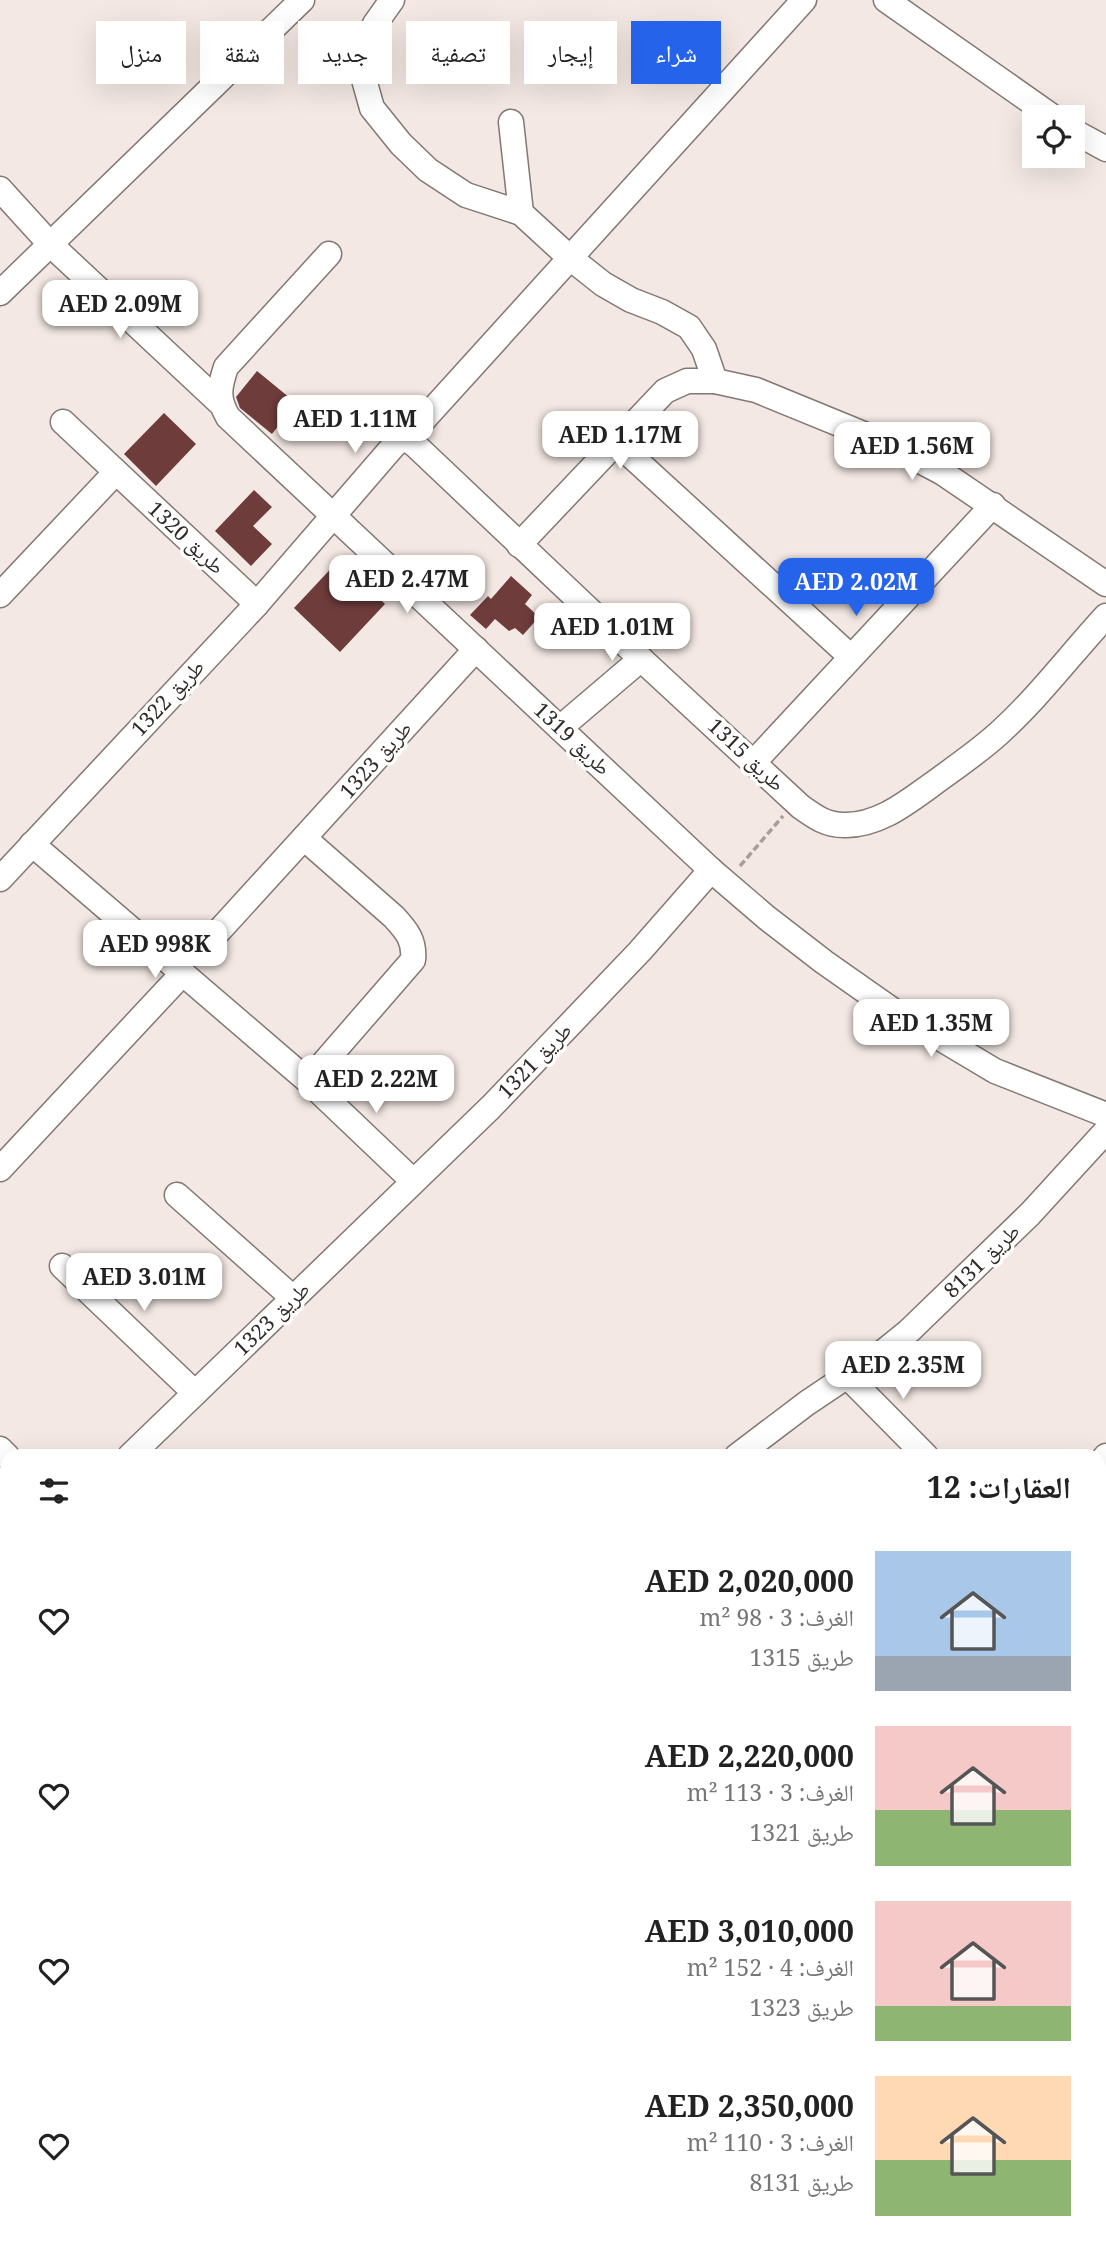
<!DOCTYPE html>
<html lang="ar">
<meta charset="utf-8">
<style>
:root{--surface:#fff;--page:#f2f2f2;--text:#222;--muted:#767676;--accent:#2563eb}
body{margin:0;font-family:"Noto Serif","Noto Naskh Arabic",serif;background:var(--page);color:var(--text);direction:rtl;height:100vh;display:flex;flex-direction:column;font-size:26px;white-space:nowrap}
*{box-sizing:border-box;margin:0}
p{font-size:23px;color:var(--muted)}
.icon{flex:none;width:38px;height:38px;fill:none;stroke:currentColor;stroke-width:2;stroke-linecap:round;stroke-linejoin:round}
.map{position:relative;flex:1;overflow:hidden;direction:ltr}
.drawer{position:absolute;left:0px;top:1449px;width:1106px;height:800px;display:flex;flex-direction:column;background:var(--surface);border-radius:21px 21px 0 0;box-shadow:0 7px 28px #0002;direction:rtl}
.drawer>*{flex:none}
.banner{position:absolute;left:21px;top:21px;width:700px;height:63px;direction:rtl;display:flex;gap:14px}
.tools{position:absolute;left:1022px;top:105px;display:grid;gap:14px}
.tools a{display:grid;place-items:center;width:63px;height:63px;border-radius:0px;background:var(--surface);box-shadow:0 7px 28px #0002;font-size:35px}
.price{position:absolute;translate:-50% -60px;padding:0 16px;border-radius:14px;background:#fff;color:#222;font-size:23px;line-height:46px;filter:drop-shadow(0 2px 4px #0008)}
.price::after{content:'';position:absolute;left:50%;top:42px;width:21px;height:16px;margin-left:-10px;background:inherit;clip-path:polygon(0 0,100% 0,50% 100%)}
.price.active{background:var(--accent);color:#fff}
ul{padding:0;list-style:none}
li{display:flex;align-items:center;gap:21px;height:175px;padding:0 35px}
li span{display:grid;place-items:center;flex:none;width:196px;height:140px;border-radius:0px;color:#555}
li>.icon{margin-inline-start:auto}
span .icon{width:84px;height:84px;fill:#fffc;stroke-width:1}
li b{font-size:30px}
h2{display:flex;justify-content:space-between;align-items:center;height:84px;padding:0 35px;font-size:30px}
.tag{padding:0 24px;border-radius:0px;background:var(--surface);box-shadow:0 7px 28px #0002;font-size:24px;line-height:63px}
.tag.active{background:var(--accent);color:#fff}
.map>svg:first-child{display:block}
</style>
<div class="map">
<svg width="1106" height="2248" viewBox="0 0 1106 2248">
<rect width="100%" height="100%" fill="#f3e8e3"/>
<g fill="#6f3c3c">
<polygon points="257,371 296,403 272,434 240,408 236,397"/>
<polygon points="164,413 196,444 156,486 124,454"/>
<polygon points="254,490 272,507 253,526 272,544 251,566 215,531"/>
<polygon points="339,560 385,604 340,652 294,608"/>
<polygon points="511,576 532,595 525,604 539,617 523,635 515,628 509,631 495,619 486,629 470,615 488,596 491,599"/>
</g>
<g fill="none" stroke-linecap="round" stroke-linejoin="round">
<g stroke="#827874" stroke-width="27">
<g id="minor">
<polyline points="392,0 375,24 365,48 363,76 372,108 401,144 428,170 466,195 521,213 569,257 603,284 631,300 662,312 689,327 704,349 715,381"/>
<polyline points="886,0 1053,117"/>
<polyline points="511,122 521,213"/>
<polyline points="1073,131 1106,149"/>
<polyline points="0,189 50,244 220,403"/>
<path d="M329,254L226,367C219,388 217,398 228,417L711,870L767,918L824,962L891,1009L995,1071L1104,1114"/>
<polyline points="0,293 302,0"/>
<polyline points="63,422 257,604"/>
<path d="M406,439L415,445L641,659L801,807C815,817 826,825 844,825C877,826 905,804 930,786C953,769 977,753 998,734C1038,698 1070,655 1106,616"/>
<polyline points="616,442 851,657"/>
<polyline points="519,545 665,391 687,381 715,381 756,390 888,444 943,473 1106,584"/>
<polyline points="0,595 116,472"/>
<polyline points="560,728 641,659"/>
<polyline points="754,762 993,505"/>
<path d="M304,838L394,917C407,931 415,941 413,960L308,1081"/>
<polyline points="32,844 308,1081 413,1181"/>
<polyline points="0,879 257,604 390,450 398,441 406,439 804,0"/>
<polyline points="218,932 476,649"/>
<polyline points="0,1169 183,973"/>
<polyline points="177,1195 293,1298"/>
<polyline points="62,1266 195,1393"/>
<polyline points="848,1377 926,1456"/>
<polyline points="0,1449 7,1456"/>
<polyline points="130,1456 491,1107 640,951 711,870"/>
<polyline points="737,1456 807,1403 883,1352 909,1331 1030,1214 1105,1132"/>
<path d="M1106,1456C1098,1464 1098,1473 1106,1482"/>
<polyline points="0,1575 7,1569"/>
<polyline points="1099,1639 1106,1648"/>
<polyline points="0,1700 7,1696"/>
<polyline points="1099,1820 1106,1812"/>
<polyline points="1099,1962 1106,1969"/>
<polyline points="0,2114 7,2107"/>
<polyline points="1099,2172 1106,2179"/>
<polyline points="99,2242 106,2248"/>
<polyline points="551,2242 557,2248"/>
<polyline points="761,2242 765,2248"/>
<polyline points="977,2242 981,2248"/>
<polyline points="5,2248 4,2212 7,2190"/>
<polyline points="34,2248 41,2242"/>
<polyline points="306,2248 312,2242"/>
<polyline points="940,2248 949,2242"/>
</g>
</g>
<polyline stroke="#a69e9a" stroke-width="3.5" stroke-dasharray="7 3.5" stroke-linecap="butt" points="740,866 783,816"/>
<use href="#minor" stroke="#fff" stroke-width="24"/>
</g>
<g text-anchor="middle" stroke-width="7" stroke-linejoin="round" paint-order="stroke">
<g font-size="21" fill="#2f2b29" stroke="#fff">
<text transform="translate(186 538) rotate(43)" y="7">طريق 1320</text>
<text transform="translate(168 698) rotate(-47)" y="7">طريق 1322</text>
<text transform="translate(572 739) rotate(43)" y="7">طريق 1319</text>
<text transform="translate(746 755) rotate(43)" y="7">طريق 1315</text>
<text transform="translate(376 760) rotate(-48)" y="7">طريق 1323</text>
<text transform="translate(535 1061) rotate(-46)" y="7">طريق 1321</text>
<text transform="translate(982 1261) rotate(-44)" y="7">طريق 8131</text>
<text transform="translate(272 1319) rotate(-44)" y="7">طريق 1323</text>
</g>
</g>
</svg>
<div class="tools">
<a><svg class="icon" aria-label="locate" viewBox="0 0 24 24"><circle cx="12" cy="12" r="6"/><path d="M12 2v4M12 18v4M2 12h4M18 12h4"/></svg></a>
</div>
<b class="price" style="left:120px;top:340px">AED 2.09M</b>
<b class="price" style="left:355px;top:455px">AED 1.11M</b>
<b class="price" style="left:620px;top:471px">AED 1.17M</b>
<b class="price" style="left:912px;top:482px">AED 1.56M</b>
<b class="price" style="left:407px;top:615px">AED 2.47M</b>
<b class="price active" style="left:856px;top:618px">AED 2.02M</b>
<b class="price" style="left:612px;top:663px">AED 1.01M</b>
<b class="price" style="left:155px;top:980px">AED 998K</b>
<b class="price" style="left:931px;top:1059px">AED 1.35M</b>
<b class="price" style="left:376px;top:1115px">AED 2.22M</b>
<b class="price" style="left:144px;top:1313px">AED 3.01M</b>
<b class="price" style="left:903px;top:1401px">AED 2.35M</b>
<div class="banner">
<a class="tag active">شراء</a>
<a class="tag">إيجار</a>
<a class="tag">تصفية</a>
<a class="tag">جديد</a>
<a class="tag">شقة</a>
<a class="tag">منزل</a>
</div>
<section class="drawer">
<h2>العقارات: 12<svg class="icon" aria-label="filters" viewBox="0 0 24 24"><path d="M4 7h16M4 17h16"/><circle cx="9" cy="7" r="2"/><circle cx="15" cy="17" r="2"/></svg></h2>
<ul>
<li><span style="background:linear-gradient(#a9c7e8 75%,#9aa5b1 0)"><svg class="icon" aria-label="home" viewBox="0 0 24 24"><path d="M3 11l9-7 9 7M6 9v11h12V9"/></svg></span><div><b>AED 2,020,000</b><p>الغرف: 3 · 98 m²</p><p>طريق 1315</p></div><svg class="icon" aria-label="heart" viewBox="0 0 24 24"><path d="M12 20l-8-8c-3-5 5-10 8-4 3-6 11-1 8 4z"/></svg></li>
<li><span style="background:linear-gradient(#f6c9c9 60%,#8fb573 0)"><svg class="icon" aria-label="home" viewBox="0 0 24 24"><path d="M3 11l9-7 9 7M6 9v11h12V9"/></svg></span><div><b>AED 2,220,000</b><p>الغرف: 3 · 113 m²</p><p>طريق 1321</p></div><svg class="icon" aria-label="heart" viewBox="0 0 24 24"><path d="M12 20l-8-8c-3-5 5-10 8-4 3-6 11-1 8 4z"/></svg></li>
<li><span style="background:linear-gradient(#f6c9c9 75%,#8fb573 0)"><svg class="icon" aria-label="home" viewBox="0 0 24 24"><path d="M3 11l9-7 9 7M6 9v11h12V9"/></svg></span><div><b>AED 3,010,000</b><p>الغرف: 4 · 152 m²</p><p>طريق 1323</p></div><svg class="icon" aria-label="heart" viewBox="0 0 24 24"><path d="M12 20l-8-8c-3-5 5-10 8-4 3-6 11-1 8 4z"/></svg></li>
<li><span style="background:linear-gradient(#ffd9b3 60%,#8fb573 0)"><svg class="icon" aria-label="home" viewBox="0 0 24 24"><path d="M3 11l9-7 9 7M6 9v11h12V9"/></svg></span><div><b>AED 2,350,000</b><p>الغرف: 3 · 110 m²</p><p>طريق 8131</p></div><svg class="icon" aria-label="heart" viewBox="0 0 24 24"><path d="M12 20l-8-8c-3-5 5-10 8-4 3-6 11-1 8 4z"/></svg></li>
</ul>
</section>
</div>
